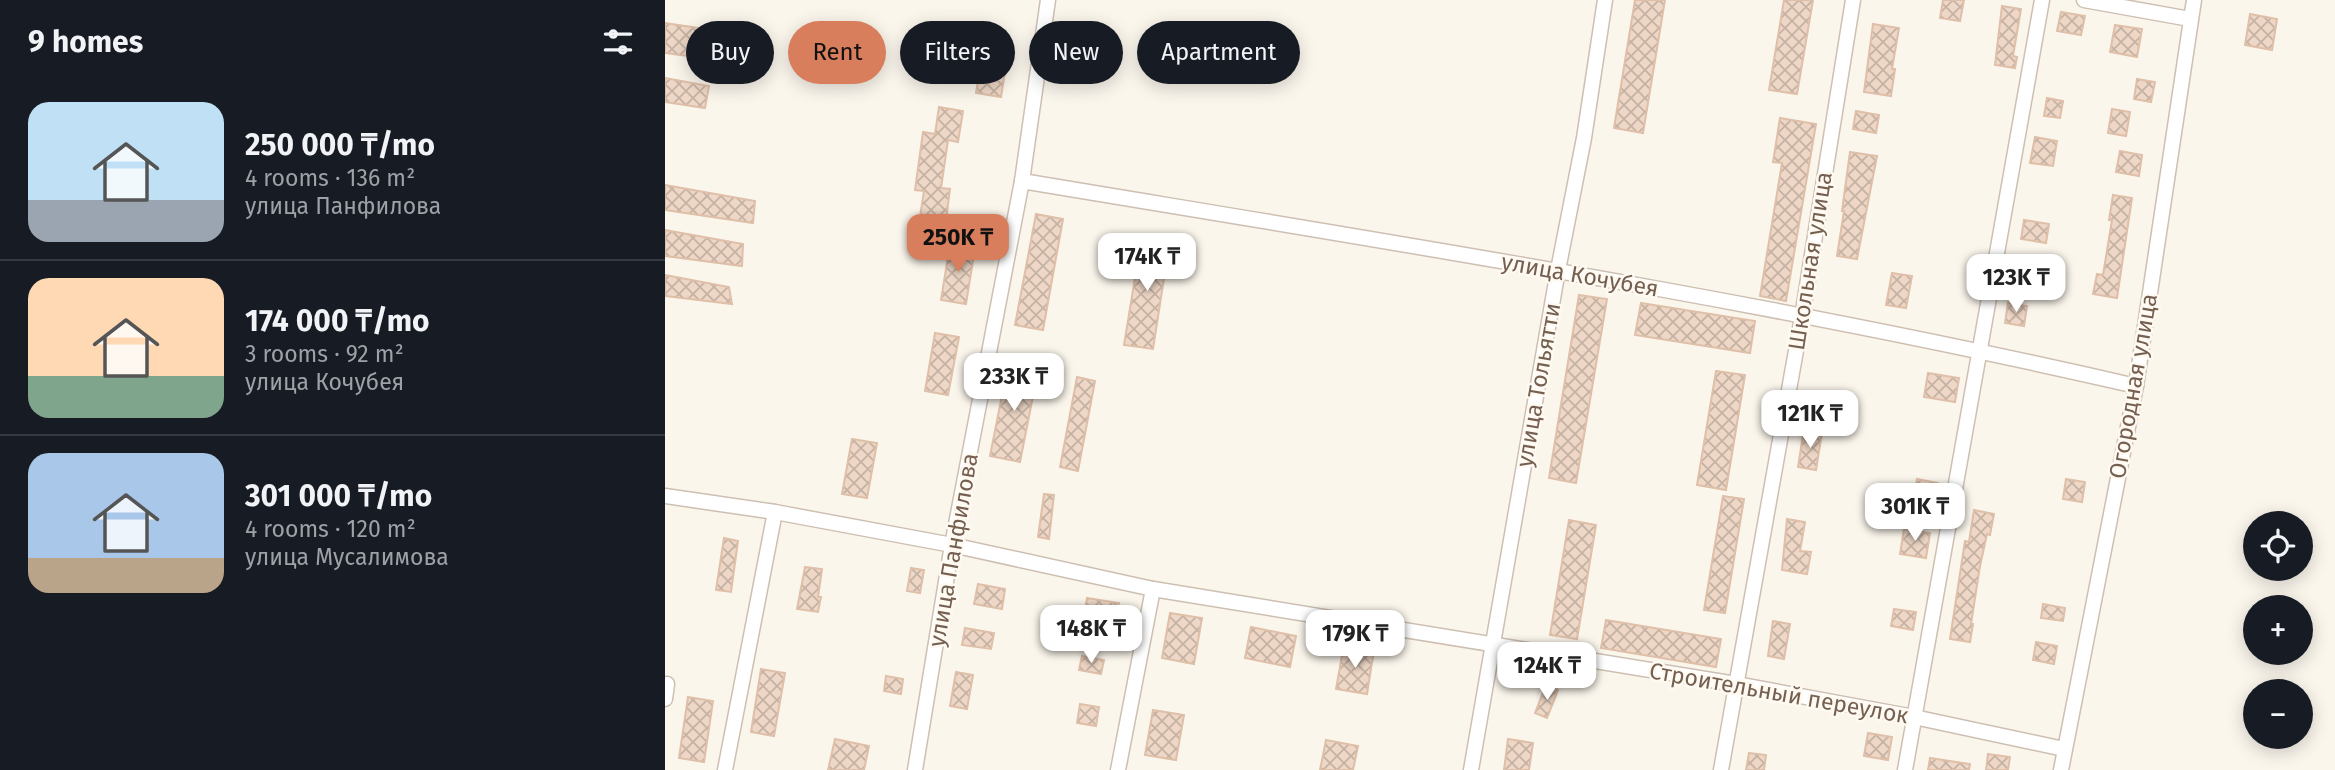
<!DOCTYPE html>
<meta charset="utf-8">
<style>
:root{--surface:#171b24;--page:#242831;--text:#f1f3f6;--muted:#9ea1a6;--line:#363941;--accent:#d97e5d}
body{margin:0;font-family:"Fira Sans",sans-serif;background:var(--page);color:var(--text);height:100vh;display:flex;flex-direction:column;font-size:26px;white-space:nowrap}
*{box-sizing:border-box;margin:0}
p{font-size:23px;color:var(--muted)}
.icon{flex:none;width:38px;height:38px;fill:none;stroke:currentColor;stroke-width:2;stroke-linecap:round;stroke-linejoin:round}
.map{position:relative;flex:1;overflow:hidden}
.details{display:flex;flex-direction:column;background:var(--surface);width:665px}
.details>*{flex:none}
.banner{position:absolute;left:21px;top:21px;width:665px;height:63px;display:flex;gap:14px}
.tools{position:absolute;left:1578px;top:511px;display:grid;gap:14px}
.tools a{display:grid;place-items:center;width:70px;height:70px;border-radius:50%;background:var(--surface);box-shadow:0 4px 18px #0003;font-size:35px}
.price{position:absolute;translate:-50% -60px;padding:0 16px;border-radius:14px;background:#fff;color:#222;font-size:23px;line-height:46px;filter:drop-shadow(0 2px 4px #0008)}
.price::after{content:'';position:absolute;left:50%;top:42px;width:21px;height:16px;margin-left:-10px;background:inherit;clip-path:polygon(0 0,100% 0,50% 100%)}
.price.active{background:var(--accent);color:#111}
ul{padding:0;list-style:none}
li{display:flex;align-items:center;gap:21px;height:175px;padding:0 28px}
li+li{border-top:2px solid var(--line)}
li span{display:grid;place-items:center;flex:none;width:196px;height:140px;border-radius:21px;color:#555}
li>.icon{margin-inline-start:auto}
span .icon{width:84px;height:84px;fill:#fffc;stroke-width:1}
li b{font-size:30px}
h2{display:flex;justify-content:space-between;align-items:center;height:84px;padding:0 28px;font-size:30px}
.tag{padding:0 24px;border-radius:32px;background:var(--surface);box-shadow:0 4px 18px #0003;font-size:24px;line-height:63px}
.tag.active{background:var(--accent);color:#111}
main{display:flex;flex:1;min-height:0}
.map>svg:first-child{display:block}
</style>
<main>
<section class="details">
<h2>9 homes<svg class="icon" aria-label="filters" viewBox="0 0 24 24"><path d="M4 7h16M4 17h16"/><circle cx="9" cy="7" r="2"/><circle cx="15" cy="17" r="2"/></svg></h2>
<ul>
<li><span style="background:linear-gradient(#bfe0f5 70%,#9aa5b1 0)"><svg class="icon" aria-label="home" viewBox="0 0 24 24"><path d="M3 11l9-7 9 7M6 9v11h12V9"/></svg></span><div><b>250 000 ₸/mo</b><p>4 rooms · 136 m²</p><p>улица Панфилова</p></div></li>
<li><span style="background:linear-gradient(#ffd9b3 70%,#7fa58c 0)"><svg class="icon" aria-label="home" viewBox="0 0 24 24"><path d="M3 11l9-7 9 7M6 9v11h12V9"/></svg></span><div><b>174 000 ₸/mo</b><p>3 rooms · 92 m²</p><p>улица Кочубея</p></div></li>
<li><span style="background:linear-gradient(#a9c7e8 75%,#b9a48a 0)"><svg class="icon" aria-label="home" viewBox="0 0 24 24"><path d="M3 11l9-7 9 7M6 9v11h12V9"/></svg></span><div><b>301 000 ₸/mo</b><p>4 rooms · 120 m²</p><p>улица Мусалимова</p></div></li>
</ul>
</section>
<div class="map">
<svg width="1670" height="770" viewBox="0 0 1670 770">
<defs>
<pattern id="building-cross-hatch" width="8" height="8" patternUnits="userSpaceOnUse" patternTransform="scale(1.75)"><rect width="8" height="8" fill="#eed7c6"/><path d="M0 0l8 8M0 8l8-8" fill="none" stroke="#c5b2a3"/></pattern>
</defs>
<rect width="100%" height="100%" fill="#fbf6ec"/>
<g fill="url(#building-cross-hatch)" stroke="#dfbfa8" stroke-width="2">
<polygon points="970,0 1000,0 978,133 949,128"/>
<polygon points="1119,0 1148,0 1132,94 1104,90"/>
<polygon points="1278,0 1299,0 1295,21 1275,18"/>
<polygon points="1337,6 1356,9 1348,56 1352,57 1350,68 1330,65"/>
<polygon points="1396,12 1420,16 1416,35 1392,31"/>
<polygon points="1585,14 1612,19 1607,50 1580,45"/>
<polygon points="0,23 48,30 47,59 0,53"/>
<polygon points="1208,24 1234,28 1227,69 1230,69 1226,96 1199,92"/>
<polygon points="1450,25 1477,29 1472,57 1445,52"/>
<polygon points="320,36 345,40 336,97 311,93"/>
<polygon points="0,78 44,86 40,108 0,102"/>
<polygon points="1472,79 1490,82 1486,102 1469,99"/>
<polygon points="1382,98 1398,101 1395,118 1379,116"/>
<polygon points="274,107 298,111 293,142 283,140 276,188 285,189 281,221 255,217 259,191 250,190 258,132 270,134"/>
<polygon points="1447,109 1465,112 1461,136 1443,133"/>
<polygon points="1191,111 1214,115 1211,133 1188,129"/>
<polygon points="1115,118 1151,124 1121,301 1095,296 1117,163 1108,162"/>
<polygon points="1370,137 1392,141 1388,166 1365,163"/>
<polygon points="1455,151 1477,155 1474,176 1451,172"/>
<polygon points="1185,152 1212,156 1192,259 1172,256 1179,211 1177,211"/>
<polygon points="0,185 90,201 88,223 0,210"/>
<polygon points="1448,195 1467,198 1452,298 1428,294 1432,274 1438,275 1447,220 1444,220"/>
<polygon points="371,214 398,219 378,330 350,325"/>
<polygon points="1359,220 1384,224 1381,243 1356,239"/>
<polygon points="0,230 78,244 77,266 0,256"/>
<polygon points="477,235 505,240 488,349 459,345"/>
<polygon points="285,244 310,248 301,304 276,300"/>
<polygon points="1227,273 1247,276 1241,308 1221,305"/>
<polygon points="0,275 64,287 67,304 0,296"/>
<polygon points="914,295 942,299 911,483 884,478"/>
<polygon points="976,303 1090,321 1085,353 970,335"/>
<polygon points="1343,303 1362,306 1359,326 1340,323"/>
<polygon points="270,333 294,337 283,395 260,391"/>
<polygon points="343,365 373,371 355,462 325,456"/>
<polygon points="1051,371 1080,375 1061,490 1032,485"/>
<polygon points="1263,373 1294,378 1290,402 1259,397"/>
<polygon points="412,377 430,381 413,471 395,467"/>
<polygon points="1139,429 1157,432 1151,470 1133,467"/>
<polygon points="187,439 212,443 202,498 177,494"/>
<polygon points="1252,479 1273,483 1268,512 1247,509"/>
<polygon points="1401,479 1420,482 1417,502 1398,499"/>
<polygon points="379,494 389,495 384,539 373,537"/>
<polygon points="1058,496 1079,499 1060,613 1039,610"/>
<polygon points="1309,510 1329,514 1325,535 1322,534 1315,566 1306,624 1308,624 1305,642 1285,639 1300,541 1304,542"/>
<polygon points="1122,519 1140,522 1135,551 1146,552 1142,574 1117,570"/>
<polygon points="904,520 931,525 912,639 885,635"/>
<polygon points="1239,529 1265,533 1261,558 1235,554"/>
<polygon points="59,538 73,541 66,592 51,590"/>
<polygon points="140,567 157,569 153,597 156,597 153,612 132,609"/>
<polygon points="246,568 259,570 255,593 242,591"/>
<polygon points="313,584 340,589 337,609 309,604"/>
<polygon points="422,598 454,603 450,622 419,617"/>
<polygon points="1378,604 1400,608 1398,621 1376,618"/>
<polygon points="1229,609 1251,612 1248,630 1226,626"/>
<polygon points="505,613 537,618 529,664 497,658"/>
<polygon points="941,620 1056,639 1051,667 936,648"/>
<polygon points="1108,621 1125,624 1119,659 1103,656"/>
<polygon points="586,627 631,636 625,667 580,658"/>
<polygon points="300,628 329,633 326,649 297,645"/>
<polygon points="1371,642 1392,646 1389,664 1368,660"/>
<polygon points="679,645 709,650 702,694 671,689"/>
<polygon points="417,656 439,660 436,674 414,670"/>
<polygon points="96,669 120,673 109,736 86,732"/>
<polygon points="291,672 308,675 302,709 285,706"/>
<polygon points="221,676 238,679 236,694 219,691"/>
<polygon points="881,685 893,690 882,718 870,713"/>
<polygon points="23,697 48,701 39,762 14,758"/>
<polygon points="415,704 434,707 431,726 412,723"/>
<polygon points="488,710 519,715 511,760 480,755"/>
<polygon points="1203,733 1227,737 1223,760 1199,756"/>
<polygon points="170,739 204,746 199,770 163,770"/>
<polygon points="843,739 868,743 864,770 839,770"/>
<polygon points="661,740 693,746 688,770 655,770"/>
<polygon points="1084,753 1101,755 1099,770 1081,770"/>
<polygon points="1323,754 1345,757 1343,770 1321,770"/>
<polygon points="1265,758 1305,764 1304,770 1263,770"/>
</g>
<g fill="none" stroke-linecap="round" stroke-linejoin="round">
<g stroke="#cdbfb2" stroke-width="17">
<g id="minor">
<polyline points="1419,0 1525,19"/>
<path d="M357,181C729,243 1103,301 1471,386"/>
<polyline points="0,496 110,512 287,545 488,589 1071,684 1249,717 1399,749"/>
<polyline points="0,699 2,684"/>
<polyline points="60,770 110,512"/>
<polyline points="250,770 287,545 357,181 383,0"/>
<polyline points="453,770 488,589"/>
<polyline points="806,770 893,270 919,138 940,0"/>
<polyline points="1056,770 1137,317 1188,0"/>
<polyline points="1240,770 1377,0"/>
<polyline points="1396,770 1471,386 1529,0"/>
</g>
</g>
<use href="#minor" stroke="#fff" stroke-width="14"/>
</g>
<g text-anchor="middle" stroke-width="5" stroke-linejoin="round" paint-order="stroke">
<g font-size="23" fill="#755f50" stroke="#fefaf2">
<text transform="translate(1145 261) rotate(-81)" y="8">Школьная улица</text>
<text transform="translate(915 275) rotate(10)" y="8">улица Кочубея</text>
<text transform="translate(873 385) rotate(-80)" y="8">улица Тольятти</text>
<text transform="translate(1468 386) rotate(-80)" y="8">Огородная улица</text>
<text transform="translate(288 550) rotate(-80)" y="8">улица Панфилова</text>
<text transform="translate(1114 693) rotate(10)" y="8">Строительный переулок</text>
</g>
</g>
</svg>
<div class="tools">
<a><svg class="icon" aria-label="locate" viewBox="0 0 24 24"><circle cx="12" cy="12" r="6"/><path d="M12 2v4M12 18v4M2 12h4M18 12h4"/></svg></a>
<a>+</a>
<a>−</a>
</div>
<b class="price active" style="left:293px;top:274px">250K ₸</b>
<b class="price" style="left:482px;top:293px">174K ₸</b>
<b class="price" style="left:1351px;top:314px">123K ₸</b>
<b class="price" style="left:349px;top:413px">233K ₸</b>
<b class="price" style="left:1145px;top:450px">121K ₸</b>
<b class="price" style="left:1250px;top:543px">301K ₸</b>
<b class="price" style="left:426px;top:665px">148K ₸</b>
<b class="price" style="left:690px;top:670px">179K ₸</b>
<b class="price" style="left:882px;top:702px">124K ₸</b>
<div class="banner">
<a class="tag">Buy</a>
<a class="tag active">Rent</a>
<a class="tag">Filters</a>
<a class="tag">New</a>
<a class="tag">Apartment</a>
</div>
</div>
</main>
